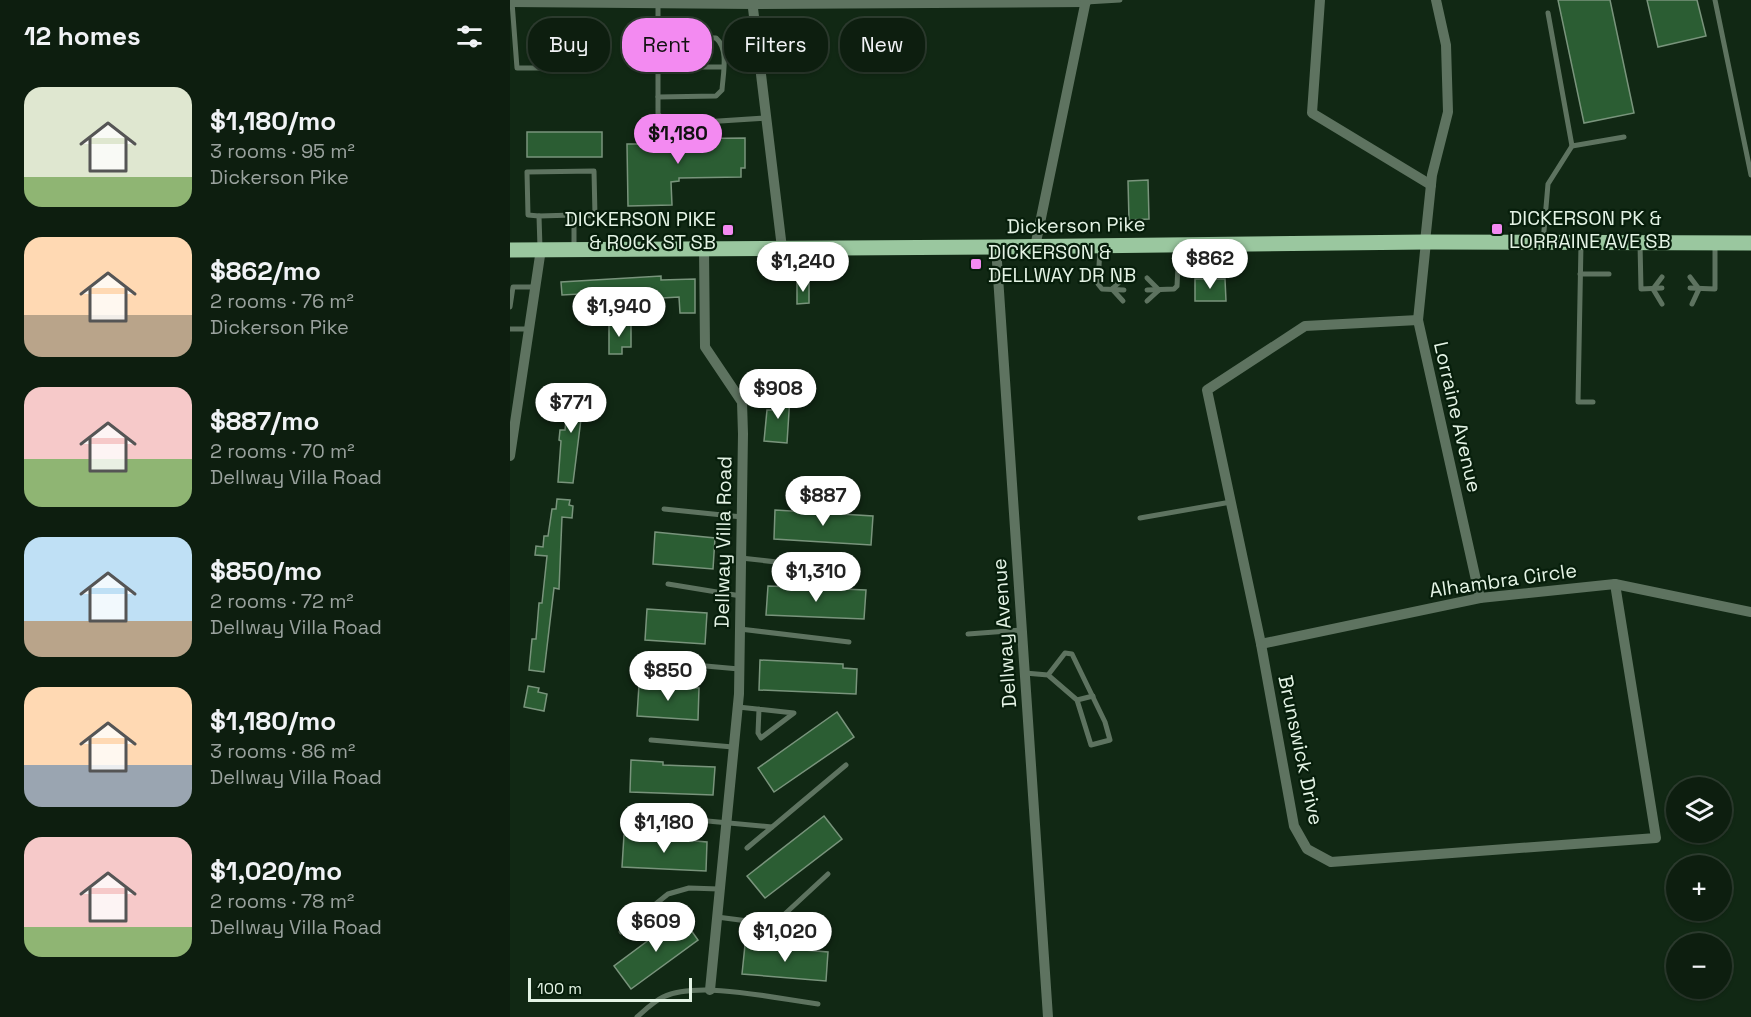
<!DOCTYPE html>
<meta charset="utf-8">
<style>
:root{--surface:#0d1e0f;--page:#1b2b1d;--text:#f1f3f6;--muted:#9aa29e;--line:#2d3c2f;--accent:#f38af1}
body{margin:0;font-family:"Space Grotesk",sans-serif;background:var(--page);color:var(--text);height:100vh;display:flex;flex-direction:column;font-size:22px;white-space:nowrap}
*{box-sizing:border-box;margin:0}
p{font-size:20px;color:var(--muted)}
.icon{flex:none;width:33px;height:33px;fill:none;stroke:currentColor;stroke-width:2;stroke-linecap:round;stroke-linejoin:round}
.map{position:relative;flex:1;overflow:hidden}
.drawer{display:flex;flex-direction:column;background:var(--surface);width:510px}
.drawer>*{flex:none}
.banner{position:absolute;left:18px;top:18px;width:570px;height:54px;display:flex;gap:12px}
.tools{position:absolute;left:1156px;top:777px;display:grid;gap:12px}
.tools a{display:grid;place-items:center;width:66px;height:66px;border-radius:50%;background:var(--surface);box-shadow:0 2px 4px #0004,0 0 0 2px var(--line);font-size:30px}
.scale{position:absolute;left:18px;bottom:15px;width:164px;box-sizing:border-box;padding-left:6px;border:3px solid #e4f3e5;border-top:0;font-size:16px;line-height:21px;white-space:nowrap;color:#e4f3e5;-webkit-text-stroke:4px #071e0b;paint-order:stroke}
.price{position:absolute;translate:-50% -51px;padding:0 14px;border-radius:21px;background:#fff;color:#222;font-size:20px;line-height:39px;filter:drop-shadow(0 2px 3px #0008)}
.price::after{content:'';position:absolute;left:50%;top:36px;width:18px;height:14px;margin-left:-9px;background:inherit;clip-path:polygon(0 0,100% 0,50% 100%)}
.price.active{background:var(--accent);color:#111}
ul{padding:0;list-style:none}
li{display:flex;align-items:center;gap:18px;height:150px;padding:0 24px}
li span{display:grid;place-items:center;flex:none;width:168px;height:120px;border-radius:18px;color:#555}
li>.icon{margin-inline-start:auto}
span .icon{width:72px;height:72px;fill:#fffc;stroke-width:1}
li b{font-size:26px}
h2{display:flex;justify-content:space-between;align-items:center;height:72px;padding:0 24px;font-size:26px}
.pill{padding:0 21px;border-radius:24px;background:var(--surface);box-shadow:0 2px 4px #0004,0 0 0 2px var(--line);font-size:21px;line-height:54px}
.pill.active{background:var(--accent);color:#111}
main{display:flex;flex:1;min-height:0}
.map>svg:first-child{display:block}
</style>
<main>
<section class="drawer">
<h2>12 homes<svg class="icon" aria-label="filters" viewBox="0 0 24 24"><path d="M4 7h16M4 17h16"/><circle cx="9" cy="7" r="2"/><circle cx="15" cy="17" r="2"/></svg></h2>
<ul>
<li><span style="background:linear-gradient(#dfe7d0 75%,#8fb573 0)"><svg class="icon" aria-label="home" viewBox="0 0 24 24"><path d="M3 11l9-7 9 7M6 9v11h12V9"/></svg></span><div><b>$1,180/mo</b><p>3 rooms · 95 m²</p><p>Dickerson Pike</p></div></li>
<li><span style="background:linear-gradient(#ffd9b3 65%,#b9a48a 0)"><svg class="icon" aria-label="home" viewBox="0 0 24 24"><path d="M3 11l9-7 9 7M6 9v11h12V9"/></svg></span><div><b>$862/mo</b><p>2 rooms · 76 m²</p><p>Dickerson Pike</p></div></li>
<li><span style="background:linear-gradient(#f6c9c9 60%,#8fb573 0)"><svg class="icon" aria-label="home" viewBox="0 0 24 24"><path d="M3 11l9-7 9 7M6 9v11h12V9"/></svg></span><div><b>$887/mo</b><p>2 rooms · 70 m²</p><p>Dellway Villa Road</p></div></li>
<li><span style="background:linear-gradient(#bfe0f5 70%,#b9a48a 0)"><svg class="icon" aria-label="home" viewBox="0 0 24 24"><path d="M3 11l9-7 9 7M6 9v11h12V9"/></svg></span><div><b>$850/mo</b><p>2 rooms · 72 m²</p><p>Dellway Villa Road</p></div></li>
<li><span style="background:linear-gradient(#ffd9b3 65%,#9aa5b1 0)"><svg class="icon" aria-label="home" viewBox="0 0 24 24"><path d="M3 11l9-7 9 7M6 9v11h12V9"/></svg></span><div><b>$1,180/mo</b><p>3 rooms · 86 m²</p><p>Dellway Villa Road</p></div></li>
<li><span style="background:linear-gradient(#f6c9c9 75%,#8fb573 0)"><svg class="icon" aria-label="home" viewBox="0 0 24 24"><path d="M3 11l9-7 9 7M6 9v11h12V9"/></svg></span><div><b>$1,020/mo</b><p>2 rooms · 78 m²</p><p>Dellway Villa Road</p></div></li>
</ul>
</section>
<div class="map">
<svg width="1241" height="1017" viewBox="0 0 1241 1017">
<rect width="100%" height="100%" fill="#112814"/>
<g fill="#2b5d33" stroke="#79947c" stroke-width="1.5">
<polygon points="1048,0 1100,0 1124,113 1074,123"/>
<polygon points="1137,0 1187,0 1196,36 1148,47"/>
<polygon points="136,130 150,130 150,139 235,138 235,168 231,168 231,177 169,178 169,181 161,182 162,205 118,206 117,144 136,144"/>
<rect x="17" y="132" width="75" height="25"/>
<polygon points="638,180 639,219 619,220 618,181"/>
<polygon points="151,276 151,280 185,279 185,313 170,313 169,297 152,298 153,302 126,303 126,291 52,295 51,282"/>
<polygon points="685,279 715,279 716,301 685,301"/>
<polygon points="287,283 299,283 299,303 287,304"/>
<polygon points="99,325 121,325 121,347 112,347 112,354 99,354"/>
<polygon points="54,389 78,392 76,412 72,411 63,483 48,482 51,441 49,440 50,430 55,430 58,399 53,398"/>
<polygon points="263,395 280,396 277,443 254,441 257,410 262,410"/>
<polygon points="47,499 60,500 59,505 63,506 62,518 52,517 49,589 44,588 34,672 19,670 22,639 26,639 29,603 32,603 37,556 25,555 26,546 33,547 34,536 38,536 42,509 46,509"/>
<polygon points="265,510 363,516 361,545 264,539"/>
<polygon points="145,532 205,538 203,569 143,564"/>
<polygon points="258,586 356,590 354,619 256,615"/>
<polygon points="137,609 197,613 195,644 135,640"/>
<polygon points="250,660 333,664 333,668 347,669 346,694 249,690"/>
<polygon points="129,685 189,688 188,720 127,716"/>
<polygon points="18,686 29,688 28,692 37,694 34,711 14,707"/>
<polygon points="327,712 344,737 264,792 248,768"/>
<polygon points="121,760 153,762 153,765 205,767 203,795 120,792"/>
<polygon points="314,816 332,839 255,898 237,876"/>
<polygon points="114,835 197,842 196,871 112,867"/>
<polygon points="171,916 188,940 121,989 104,966"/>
<polygon points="235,945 318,952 316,981 232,974"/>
</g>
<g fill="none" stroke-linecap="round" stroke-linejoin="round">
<g stroke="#5e7360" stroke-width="5">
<polyline points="1205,0 1241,175"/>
<polyline points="2,2 7,68 74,68"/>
<polyline points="576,2 610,0"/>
<polyline points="148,3 148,114 155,122 163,124 256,118"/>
<path d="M148,36L206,38C219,49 213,74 212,90L206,96L148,97"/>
<polyline points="148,67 213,67"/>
<polyline points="1062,146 1114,137"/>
<polyline points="29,216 18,215 17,172 84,171 85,216 64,215"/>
<polyline points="1033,242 1038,184 1062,146 1038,13"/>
<polyline points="1071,244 1068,402 1083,402"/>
<polyline points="1130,244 1131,289 1152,288"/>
<polyline points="30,248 29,216 64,215 64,248"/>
<polyline points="590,248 588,284 592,289 614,290"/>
<polyline points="1070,274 1099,274"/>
<polyline points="1180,277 1189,289"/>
<polyline points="637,278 649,290"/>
<polyline points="1180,288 1205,289 1205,245"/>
<polyline points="602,289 613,301"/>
<polyline points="602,289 614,278"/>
<polyline points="1143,289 1152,304"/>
<polyline points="1143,289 1152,277"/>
<polyline points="637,290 664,289 667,286 669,247"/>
<polyline points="637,301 649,290"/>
<polyline points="1182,304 1189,289"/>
<polyline points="0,307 3,287 25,287"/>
<polyline points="0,329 19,329"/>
<polyline points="154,509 232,517"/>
<polyline points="630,518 721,502"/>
<polyline points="231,558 346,571"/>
<polyline points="158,584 231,596"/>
<polyline points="230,629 339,642"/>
<polyline points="458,634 512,630"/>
<polyline points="140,661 229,669"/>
<polyline points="515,673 538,675 567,700 581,745 600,740 595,722 562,654 555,653 538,675"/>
<polyline points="567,700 583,696"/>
<polyline points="228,707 284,713 251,738 248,733 249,709"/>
<polyline points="141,740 223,747"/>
<polyline points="133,815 262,827"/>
<polyline points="237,848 336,765"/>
<polyline points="207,917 307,930"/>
<polyline points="264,924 318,874"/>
<polyline points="111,932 158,894 179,888 209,889"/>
<path d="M127,1017C135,1010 143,1002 153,997C189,980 268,999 308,1004"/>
</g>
<g stroke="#5e7360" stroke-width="10">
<polyline points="242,0 272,248"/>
<polyline points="810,0 802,113 921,185"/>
<polyline points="0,2 243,4 576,2"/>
<polyline points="915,242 922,175 938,112 936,45 926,0"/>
<polyline points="916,242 908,320 970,598"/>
<polyline points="486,247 538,1017"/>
<polyline points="525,247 576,0"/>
<polyline points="194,249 195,347 232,402 233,434 229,694 200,990"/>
<polyline points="908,320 795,326 697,390 751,644 784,826 797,849 821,862 1146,838 1105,584"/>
<polyline points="0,456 31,249"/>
<polyline points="751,644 970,598 1105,584 1241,612"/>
</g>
<polyline stroke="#9ac79f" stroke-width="15" points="0,250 486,247 915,242 1241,243"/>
</g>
<g fill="#f38af1" stroke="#071e0b" stroke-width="2">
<rect x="981" y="223" width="12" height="12" rx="3"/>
<rect x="212" y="224" width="12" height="12" rx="3"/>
<rect x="460" y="258" width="12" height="12" rx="3"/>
</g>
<g text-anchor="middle" stroke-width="4.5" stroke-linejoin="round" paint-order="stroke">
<g font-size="20" fill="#e4f3e5" stroke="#071e0b" text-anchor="start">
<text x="999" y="225">DICKERSON PK &amp;<tspan x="999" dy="23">LORRAINE AVE SB</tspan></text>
<text x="206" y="226" text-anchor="end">DICKERSON PIKE<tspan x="206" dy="23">&amp; ROCK ST SB</tspan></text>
<text x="478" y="259">DICKERSON &amp;<tspan x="478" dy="23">DELLWAY DR NB</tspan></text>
</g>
<g font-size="20" fill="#e4f3e5" stroke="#071e0b">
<text transform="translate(566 225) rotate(-1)" y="7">Dickerson Pike</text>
<text transform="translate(948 417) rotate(77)" y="7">Lorraine Avenue</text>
<text transform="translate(213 542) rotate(-89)" y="7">Dellway Villa Road</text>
<text transform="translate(993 580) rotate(-8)" y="7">Alhambra Circle</text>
<text transform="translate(494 633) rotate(-94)" y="7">Dellway Avenue</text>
<text transform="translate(791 750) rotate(78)" y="7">Brunswick Drive</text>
</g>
</g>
</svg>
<div class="tools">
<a><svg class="icon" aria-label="layers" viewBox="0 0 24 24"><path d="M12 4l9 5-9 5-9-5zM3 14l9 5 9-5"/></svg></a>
<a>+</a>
<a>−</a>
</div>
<div class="scale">100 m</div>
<b class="price active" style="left:168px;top:165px">$1,180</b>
<b class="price" style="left:700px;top:290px">$862</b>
<b class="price" style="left:293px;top:293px">$1,240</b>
<b class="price" style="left:109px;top:338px">$1,940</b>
<b class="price" style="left:268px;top:420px">$908</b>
<b class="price" style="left:61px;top:434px">$771</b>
<b class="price" style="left:313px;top:527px">$887</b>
<b class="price" style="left:306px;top:603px">$1,310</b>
<b class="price" style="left:158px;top:702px">$850</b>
<b class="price" style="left:154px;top:854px">$1,180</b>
<b class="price" style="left:146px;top:953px">$609</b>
<b class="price" style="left:275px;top:963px">$1,020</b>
<div class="banner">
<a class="pill">Buy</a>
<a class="pill active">Rent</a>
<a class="pill">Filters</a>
<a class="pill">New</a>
</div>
</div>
</main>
